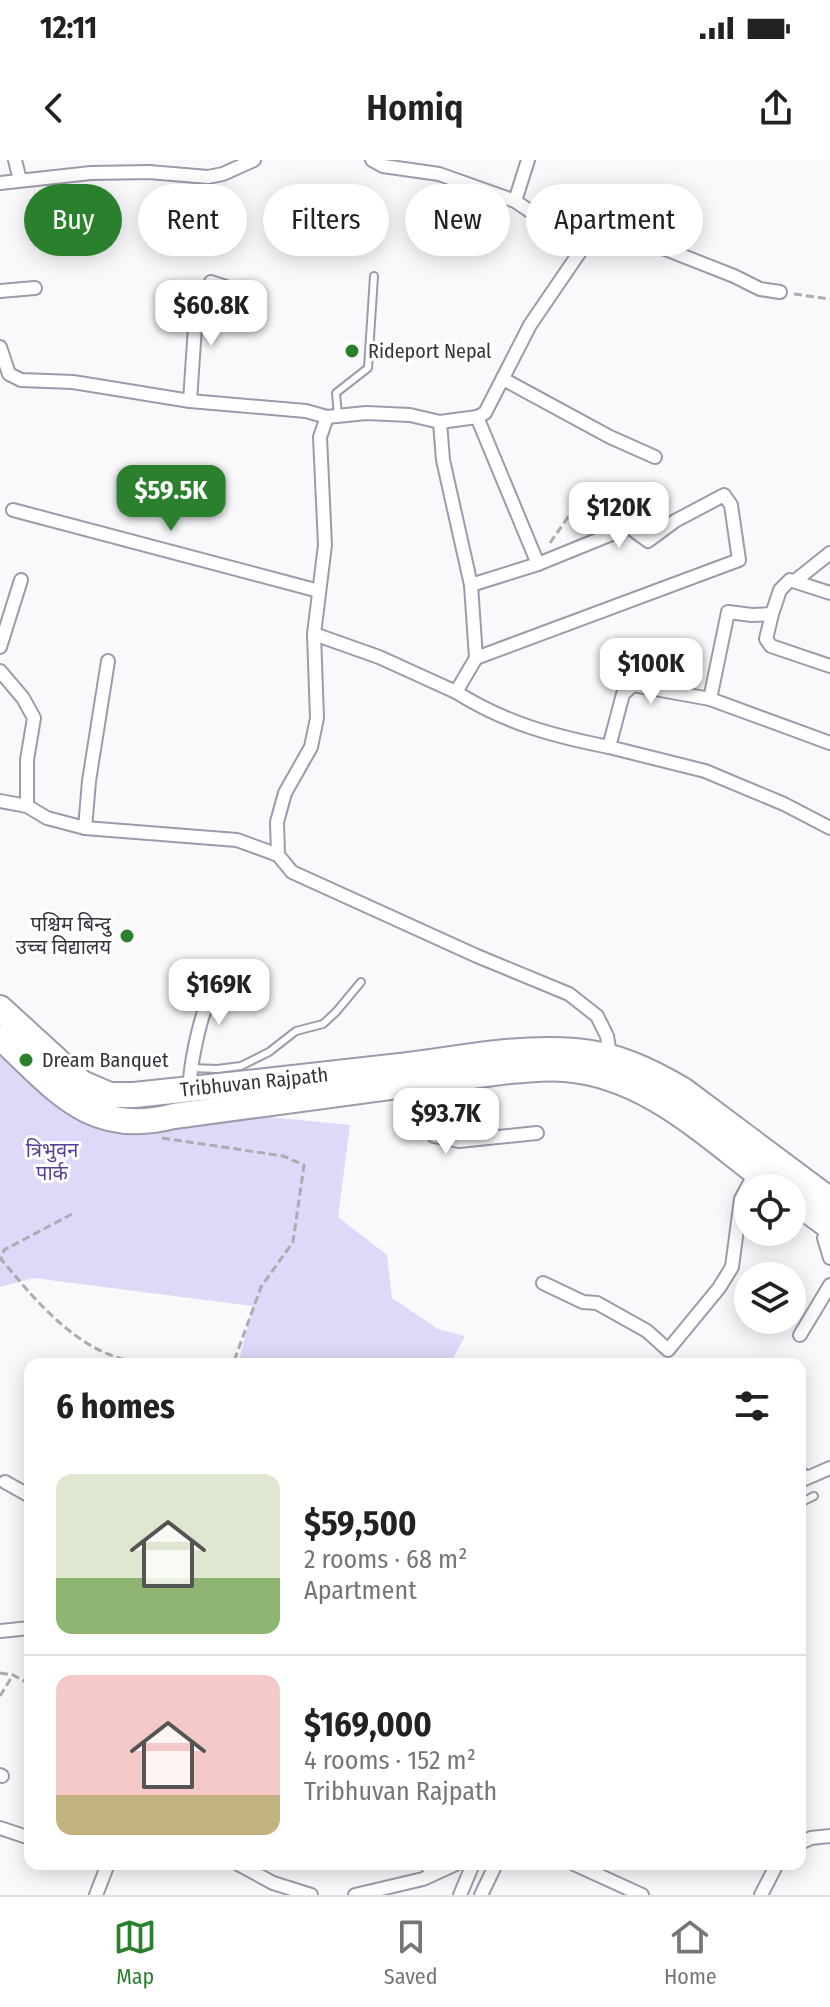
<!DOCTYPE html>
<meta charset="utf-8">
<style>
:root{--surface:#fff;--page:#f6f6f6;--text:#222;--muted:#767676;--line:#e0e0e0;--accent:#2b802d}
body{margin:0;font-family:"Fira Sans Condensed","Noto Sans Devanagari",sans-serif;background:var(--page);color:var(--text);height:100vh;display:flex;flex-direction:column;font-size:30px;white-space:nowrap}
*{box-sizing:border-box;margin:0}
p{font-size:26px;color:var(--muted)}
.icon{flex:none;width:44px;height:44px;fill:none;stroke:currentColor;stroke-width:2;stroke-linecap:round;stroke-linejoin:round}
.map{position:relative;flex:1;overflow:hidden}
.side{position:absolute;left:24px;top:1198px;width:782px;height:512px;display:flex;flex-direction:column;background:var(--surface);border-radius:16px;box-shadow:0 4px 20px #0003}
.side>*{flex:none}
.banner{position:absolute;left:24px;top:24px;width:782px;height:72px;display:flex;gap:16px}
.buttons{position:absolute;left:734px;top:1014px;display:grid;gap:16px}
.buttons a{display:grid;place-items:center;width:72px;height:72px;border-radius:50%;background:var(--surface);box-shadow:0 4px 20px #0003;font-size:40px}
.price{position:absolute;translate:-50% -68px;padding:0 18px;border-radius:16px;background:#fff;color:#222;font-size:26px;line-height:52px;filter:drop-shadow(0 2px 4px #0008)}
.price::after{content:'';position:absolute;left:50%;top:48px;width:24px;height:18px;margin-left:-12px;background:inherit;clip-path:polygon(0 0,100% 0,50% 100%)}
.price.active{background:var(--accent);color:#fff}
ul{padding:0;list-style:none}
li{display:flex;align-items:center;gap:24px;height:200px;padding:0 32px}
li+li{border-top:2px solid var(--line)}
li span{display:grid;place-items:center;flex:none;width:224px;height:160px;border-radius:16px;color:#555}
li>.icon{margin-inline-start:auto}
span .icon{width:96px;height:96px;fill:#fffc;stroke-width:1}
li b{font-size:34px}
h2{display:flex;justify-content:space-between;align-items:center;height:96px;padding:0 32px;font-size:34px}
.pill{padding:0 28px;border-radius:36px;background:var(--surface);box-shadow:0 4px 20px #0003;font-size:28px;line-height:72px}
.pill.active{background:var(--accent);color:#fff}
.status{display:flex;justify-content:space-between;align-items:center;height:56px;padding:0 40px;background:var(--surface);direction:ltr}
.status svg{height:22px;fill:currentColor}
header{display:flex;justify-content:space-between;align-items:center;height:104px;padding:0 32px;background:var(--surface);font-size:36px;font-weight:600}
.dock{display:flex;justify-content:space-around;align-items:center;height:112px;border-top:2px solid var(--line);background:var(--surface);font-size:22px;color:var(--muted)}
.dock a{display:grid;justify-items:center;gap:4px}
.dock .active{color:var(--accent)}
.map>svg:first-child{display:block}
</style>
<div class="status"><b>12:11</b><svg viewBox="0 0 49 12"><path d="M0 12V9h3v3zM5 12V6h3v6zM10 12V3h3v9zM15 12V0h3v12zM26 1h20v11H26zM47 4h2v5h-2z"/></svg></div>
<header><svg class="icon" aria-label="back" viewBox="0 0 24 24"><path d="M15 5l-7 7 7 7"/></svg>Homiq<svg class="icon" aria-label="share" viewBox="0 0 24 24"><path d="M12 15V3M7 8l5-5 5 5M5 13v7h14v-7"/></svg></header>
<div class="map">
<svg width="830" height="1735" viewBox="0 0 830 1735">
<rect width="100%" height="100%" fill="#f9f9fc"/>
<polygon fill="#dfd9f9" points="0,896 58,947 89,962 110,935 189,949 350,965 338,1057 387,1095 392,1138 438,1169 465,1176 450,1204 238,1204 253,1146 33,1118 0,1127"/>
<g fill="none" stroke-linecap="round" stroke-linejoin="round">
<g stroke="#9d9aab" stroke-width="10">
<g id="lane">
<polyline points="338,256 336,233 368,208 374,116"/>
<polyline points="191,908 217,909 241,906 269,892 296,871 323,864 336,852 361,822"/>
<polyline points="800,1307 808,1317"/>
<polyline points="800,1343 814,1336"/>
<polyline points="423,1704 430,1716"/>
</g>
</g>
<g stroke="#9d9aab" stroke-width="16">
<g id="street">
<polyline points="15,0 20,20"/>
<polyline points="372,0 383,6 439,14 515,41 540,58 588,80"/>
<polyline points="0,23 91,13 149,12 208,17 223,14 254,0"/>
<polyline points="515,41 528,0"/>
<polyline points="0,131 35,128"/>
<polyline points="0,187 9,214 21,220 73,222 190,241 306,251 327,257 366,253 410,255 440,262 477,257 485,253 530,165 588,80 608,74 632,76 734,116 760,129 780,132"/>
<polyline points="503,219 610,277 655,297"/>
<polyline points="190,241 195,167 203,156 205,139 211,122 235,130"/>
<polyline points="327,257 320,277 325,385 314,474 317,558 311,587 285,633 277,662 278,695 292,712 477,796 569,834 597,856 607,876 611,901"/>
<polyline points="477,257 538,404"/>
<polyline points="13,350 319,431"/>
<polyline points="795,421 830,393"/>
<polyline points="471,425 538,404 629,367 648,381 675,361 724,335 731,345 739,400 476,498"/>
<polyline points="772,454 766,479 771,486 830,506"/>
<polyline points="314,474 379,497 456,532 476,498 471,425 443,300 440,262"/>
<polyline points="0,487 21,420"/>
<polyline points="0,511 23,538 34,558 27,600 27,646"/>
<path d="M456,532C505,563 553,576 609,587L623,534L633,525L710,539L728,452L752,455L772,454L780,430L790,420L830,433"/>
<polyline points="710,539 830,583"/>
<polyline points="609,587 705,611 784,644 830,668"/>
<polyline points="0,641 27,646 47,658 85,668 237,680 278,695"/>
<polyline points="85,668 89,621 108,501"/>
<polyline points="425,921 429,966 434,976 459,981 537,973"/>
<path d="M190,929C189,911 201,843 215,832C226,824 244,820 256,814"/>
<polyline points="830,1068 824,1078 830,1098"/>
<polyline points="543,1123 583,1142 597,1143 647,1171 668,1190 719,1128 732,1107 741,1039 756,1011"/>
<polyline points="800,1175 830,1125"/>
<polyline points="800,1321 830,1308"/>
<polyline points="5,1322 30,1336"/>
<polyline points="0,1471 30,1468"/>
<polyline points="0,1615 2,1616"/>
<polyline points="0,1668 30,1678"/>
<polyline points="800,1683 811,1678 830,1676"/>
<polyline points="238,1704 273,1723 311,1735"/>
<polyline points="574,1704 642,1735"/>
<polyline points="96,1735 108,1704"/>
<polyline points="355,1735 423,1719 456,1704"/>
<polyline points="460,1735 473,1704"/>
<polyline points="481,1735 496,1704"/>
<polyline points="761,1735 777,1704"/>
</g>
</g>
<g stroke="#9d9aab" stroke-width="28">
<g id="highway">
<path d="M0,848L82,923L110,935H134C223,926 311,916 400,906C458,899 517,886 575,891C615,894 649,910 683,930L830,1040"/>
<path d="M0,877C56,929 90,978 174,956L510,911C528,910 547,907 565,909C651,916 711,981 777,1028"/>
<polyline points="792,1039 830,1067"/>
</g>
</g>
<g stroke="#acabb0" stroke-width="3" stroke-dasharray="8 4" stroke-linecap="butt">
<polyline points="794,134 830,139"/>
<polyline points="550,383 591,324"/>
<polyline points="162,978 283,996 304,1005 293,1082 261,1127 233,1204"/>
<path d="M72,1054L4,1090L1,1099C36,1141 78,1193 136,1202C146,1204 156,1203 166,1204"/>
<polyline points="0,1513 13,1515 30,1524"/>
<polyline points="0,1536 13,1515"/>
</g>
<use href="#lane" stroke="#fff" stroke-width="6"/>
<use href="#street" stroke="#fff" stroke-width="12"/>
<use href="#highway" stroke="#fff" stroke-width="24"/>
</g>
<g fill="#2b802d" stroke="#fff" stroke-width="3">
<circle cx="352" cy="191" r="8"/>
<circle cx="127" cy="776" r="8"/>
<circle cx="26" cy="900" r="8"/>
</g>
<g text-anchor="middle" stroke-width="6" stroke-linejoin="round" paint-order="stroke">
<g font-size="20" fill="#35333b" stroke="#fff" text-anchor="start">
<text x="368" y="198">Rideport Nepal</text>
<text x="111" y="771" text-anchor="end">पश्चिम बिन्दु<tspan x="111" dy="23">उच्च विद्यालय</tspan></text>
<text x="42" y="907">Dream Banquet</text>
</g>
<g font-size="20" fill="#35333b" stroke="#fff">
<text transform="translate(254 922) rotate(-6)" y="7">Tribhuvan Rajpath</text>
</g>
<g font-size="20" fill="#5a3f9a" stroke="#fff">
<text x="52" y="997">त्रिभुवन<tspan x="52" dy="23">पार्क</tspan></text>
</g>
</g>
</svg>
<div class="buttons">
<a><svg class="icon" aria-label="locate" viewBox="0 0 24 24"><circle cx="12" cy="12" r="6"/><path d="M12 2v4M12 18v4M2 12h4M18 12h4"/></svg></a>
<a><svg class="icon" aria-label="layers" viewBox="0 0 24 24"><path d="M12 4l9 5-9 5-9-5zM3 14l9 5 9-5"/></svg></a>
</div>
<b class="price" style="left:211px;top:188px">$60.8K</b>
<b class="price active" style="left:171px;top:373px">$59.5K</b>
<b class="price" style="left:619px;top:390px">$120K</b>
<b class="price" style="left:651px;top:546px">$100K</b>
<b class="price" style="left:219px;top:867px">$169K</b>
<b class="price" style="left:446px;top:996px">$93.7K</b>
<div class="banner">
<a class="pill active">Buy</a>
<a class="pill">Rent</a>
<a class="pill">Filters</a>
<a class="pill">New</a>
<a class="pill">Apartment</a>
</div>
<section class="side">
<h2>6 homes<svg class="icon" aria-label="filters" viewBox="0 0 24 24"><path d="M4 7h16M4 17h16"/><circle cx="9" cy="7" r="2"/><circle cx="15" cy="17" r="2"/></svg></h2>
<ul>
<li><span style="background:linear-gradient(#dfe7d0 65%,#8fb573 0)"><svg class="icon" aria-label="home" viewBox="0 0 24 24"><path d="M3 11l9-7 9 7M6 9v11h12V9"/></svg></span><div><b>$59,500</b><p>2 rooms · 68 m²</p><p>Apartment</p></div></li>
<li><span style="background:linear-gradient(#f6c9c9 75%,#c2b280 0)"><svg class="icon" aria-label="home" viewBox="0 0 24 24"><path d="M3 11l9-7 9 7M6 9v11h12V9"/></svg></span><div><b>$169,000</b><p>4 rooms · 152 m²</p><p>Tribhuvan Rajpath</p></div></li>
</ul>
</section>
</div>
<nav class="dock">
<a class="active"><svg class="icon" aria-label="map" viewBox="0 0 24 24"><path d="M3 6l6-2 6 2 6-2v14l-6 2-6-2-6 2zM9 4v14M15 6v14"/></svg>Map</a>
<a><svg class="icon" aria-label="saved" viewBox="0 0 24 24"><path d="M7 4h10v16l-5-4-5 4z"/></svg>Saved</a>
<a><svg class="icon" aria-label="home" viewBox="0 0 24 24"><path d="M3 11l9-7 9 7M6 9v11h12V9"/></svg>Home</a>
</nav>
